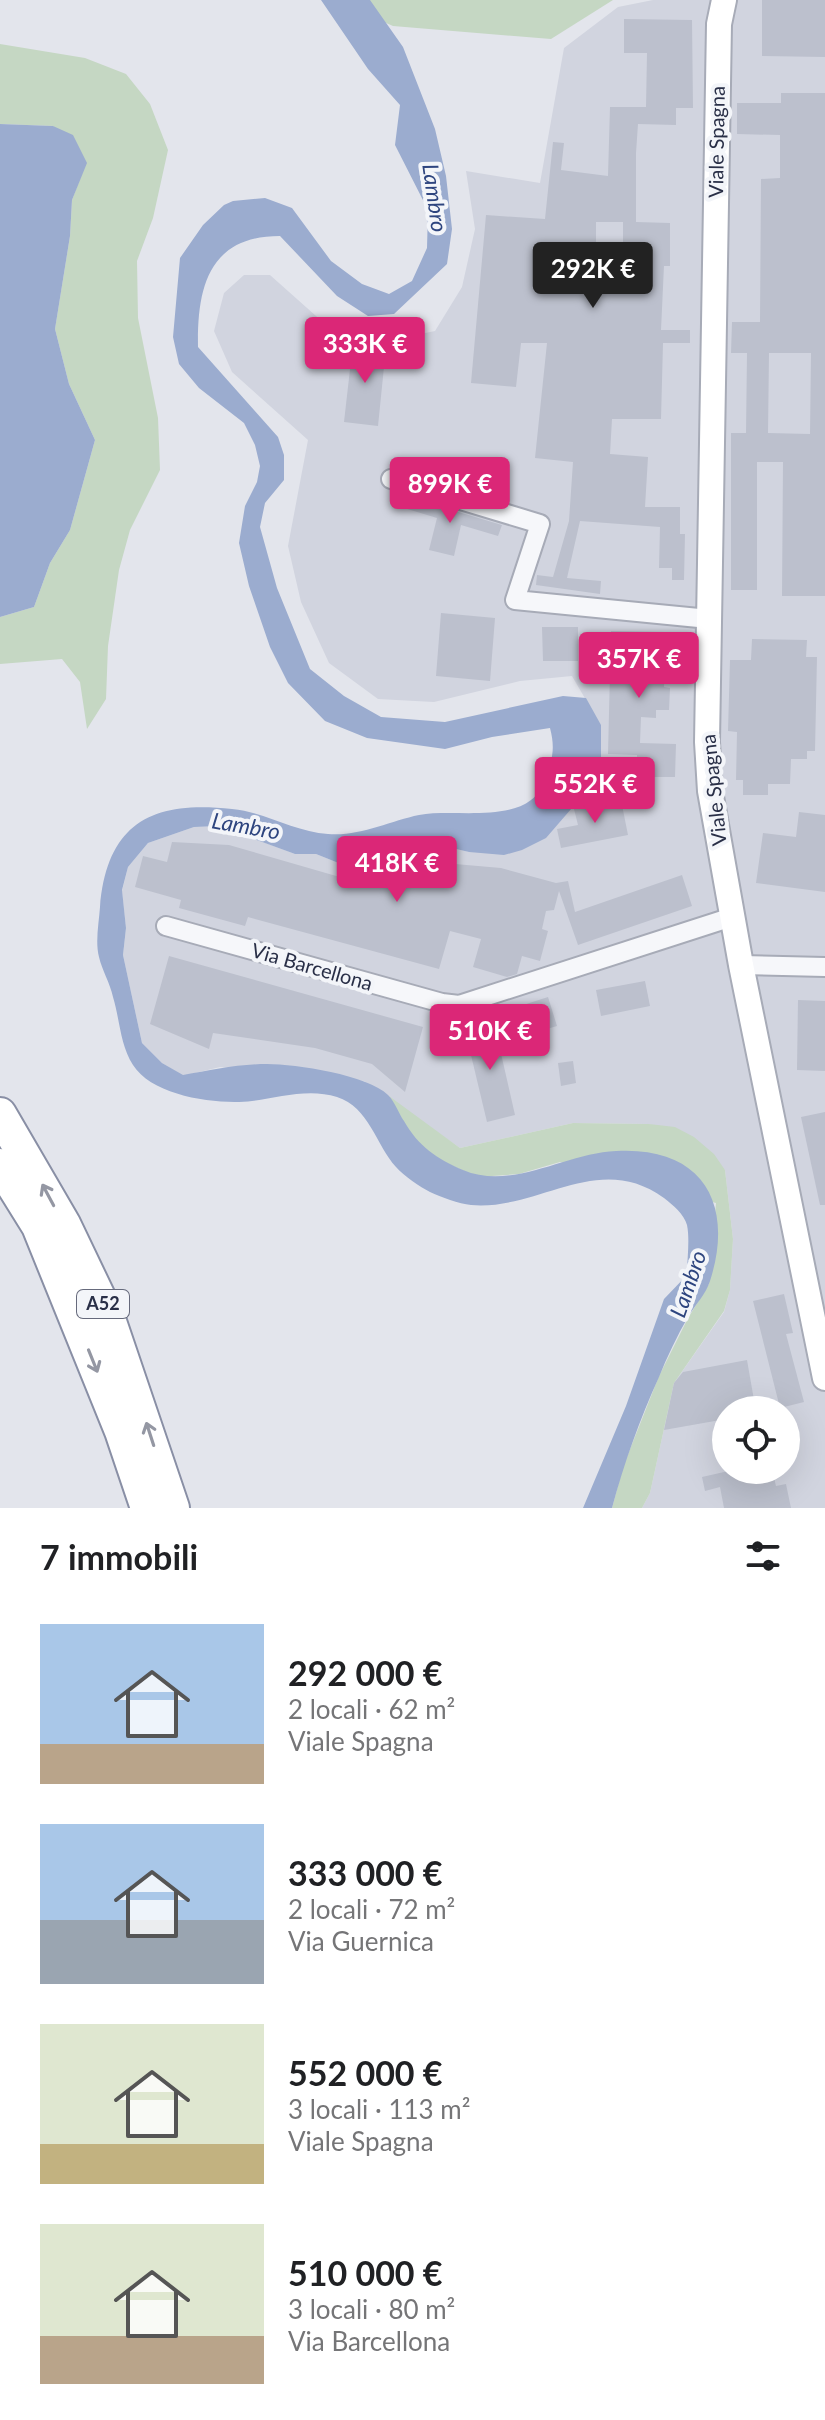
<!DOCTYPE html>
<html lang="it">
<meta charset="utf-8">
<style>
:root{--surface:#fff;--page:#f2f2f2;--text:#202124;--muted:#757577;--accent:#db2777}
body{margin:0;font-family:Lato,sans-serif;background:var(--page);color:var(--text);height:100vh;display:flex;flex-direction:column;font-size:30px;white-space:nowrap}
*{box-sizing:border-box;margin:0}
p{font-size:26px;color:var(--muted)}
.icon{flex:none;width:44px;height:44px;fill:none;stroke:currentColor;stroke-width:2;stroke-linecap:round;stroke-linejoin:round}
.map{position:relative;height:1508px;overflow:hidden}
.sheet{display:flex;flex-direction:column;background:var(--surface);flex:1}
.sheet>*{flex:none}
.controls{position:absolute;left:712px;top:1396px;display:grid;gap:16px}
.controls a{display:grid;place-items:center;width:88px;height:88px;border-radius:50%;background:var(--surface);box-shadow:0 8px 32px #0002;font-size:40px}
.price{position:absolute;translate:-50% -68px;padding:0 18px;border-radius:8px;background:var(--accent);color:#fff;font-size:26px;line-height:52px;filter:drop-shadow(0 2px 4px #0008)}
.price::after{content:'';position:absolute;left:50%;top:48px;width:24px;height:18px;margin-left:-12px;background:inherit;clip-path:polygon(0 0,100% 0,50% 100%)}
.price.active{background:#222;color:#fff}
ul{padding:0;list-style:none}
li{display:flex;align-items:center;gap:24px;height:200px;padding:0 40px}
li span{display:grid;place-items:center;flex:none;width:224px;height:160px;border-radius:0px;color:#555}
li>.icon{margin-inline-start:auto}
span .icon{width:96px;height:96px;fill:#fffc;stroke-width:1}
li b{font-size:34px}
h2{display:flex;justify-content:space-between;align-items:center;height:96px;padding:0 40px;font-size:34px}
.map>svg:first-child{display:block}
</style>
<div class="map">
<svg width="825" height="1508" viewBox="0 0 825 1508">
<rect width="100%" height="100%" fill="#e3e5ec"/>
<path fill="#d1d4df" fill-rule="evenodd" d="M653,0H825V1508H642L650,1493L674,1383L724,1312L730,1290L733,1239L725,1170L649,1124L573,1123L460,1148L364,1081L220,1067L183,1076L162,1063L142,1043L123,955L126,928L122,891L128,867L148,843L194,827L220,826L295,854H316L341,864L417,840L469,852L601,766V726L572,676L520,681L434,702L378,699L329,663L301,602L288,546L308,440L232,372L214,331L224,293L244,275H270L334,332L396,339L435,331L462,287L475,229L466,171L540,183L564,48L618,7ZM726,1410H786V1470H726Z"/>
<g fill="#c5d7c3">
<polygon points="334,0 613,0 551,39 393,26"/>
<polygon points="0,44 85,58 126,74 150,104 168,150 153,218 137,261 138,318 158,418 160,470 130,530 119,570 108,646 106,699 87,729 80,682 62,659 0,664 0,617 34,607 50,563 70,530 95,440 69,384 55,329 70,236 72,200 86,163 53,126 0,124"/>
<polygon points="389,1096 460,1148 573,1123 649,1124 675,1127 694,1137 714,1154 725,1170 733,1239 730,1290 724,1311 674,1383 650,1493 642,1508 612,1508 623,1467 659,1376 688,1318 709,1284 716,1203 560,1162 519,1174 478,1177 441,1161 414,1140"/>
</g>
<g fill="#9baccf">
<path d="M321,0H370L403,47L435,129L446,176L452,229L447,264L394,314L368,316L337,296L280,236C209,236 197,287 198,347L278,437L284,455V480L265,503L260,527L277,588L310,669L344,696L381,717L445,722L563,696L586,698L601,725V766L578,801L546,838L522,850L504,855L469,852L417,840L341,864L316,854H295L219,826L194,827L148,843L128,867L122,890L126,928L123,955L142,1043L162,1063L183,1075C211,1070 238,1064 267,1064C296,1064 368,1075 388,1095C395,1102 399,1114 404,1121C418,1146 437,1159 463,1170C512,1191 566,1153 616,1151C702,1146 735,1203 710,1281C706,1294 695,1305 688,1317C677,1336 667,1357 659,1377C640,1419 624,1463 612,1508H583L626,1406L664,1299L687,1275C687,1260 690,1240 687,1225C684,1214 673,1205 664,1198C598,1150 539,1211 471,1205C459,1204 441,1197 430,1192C420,1187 404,1176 396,1167C376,1145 369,1107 337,1097C310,1088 279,1097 252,1101C219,1105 153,1097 133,1065C120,1045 120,1020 113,997C110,983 102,970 99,957C95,942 99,922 100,907C107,823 152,800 232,809C265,812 295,832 328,834C358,837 390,821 419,815C451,809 504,821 531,800C538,796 543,783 546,776C553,758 555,747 550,728L492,737L445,749L367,738L325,721L288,683L270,647L249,586L239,543L245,506L257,482L260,466L255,445L244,423L199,388L179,364L173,337L180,258L203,225L224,205L233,201L265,198L292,208L331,261L362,284L389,294L412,281L427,248L428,210L395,145L400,105L368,69Z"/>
<polygon points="0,124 53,126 73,135 87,163 72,200 70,236 55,329 69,384 95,440 70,530 50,563 34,607 0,617"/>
</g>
<g fill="#bcc0cd" fill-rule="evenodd">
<polygon points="762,0 825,0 825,57 762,56"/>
<path d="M624,19L692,20L693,108H676V125L638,124L636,153V222L670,223V266H664L661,330H690V343H663L661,419H612L610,454L648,457L645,507H680V534H685L684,580H672V568H659L660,527L580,521L567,578L601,581L600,594L536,585L537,575L553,577L569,521L573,462L535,458L547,343H521L516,387L471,383L486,215L545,219L553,142L564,143L561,170L608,176L610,107H646L647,53H624ZM596,222H623V252H596Z"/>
<path d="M781,93H825V596H782L783,462H757V590H731V433H746L747,353H731L732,322H760L761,179L780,178V135L737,134V103H781ZM769,353H811L810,434L768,433Z"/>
<polygon points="353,343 386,347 378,426 344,422"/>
<polygon points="408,497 502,525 498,536 461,525 454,556 429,550 437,518 404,508"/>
<polygon points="441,613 495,618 490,681 436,676"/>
<polygon points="542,627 578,627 578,661 543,661"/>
<polygon points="611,631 666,632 664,687 670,688 669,710 656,710 656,718 641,717 640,743 676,744 675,777 637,777 637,755 608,754"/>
<polygon points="752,639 807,640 806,657 817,657 815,751 807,751 807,759 791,759 790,784 768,784 768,795 743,795 743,780 736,780 737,732 728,731 730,660 751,660"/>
<polygon points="621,800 628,835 561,848 557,829 578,825 574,809"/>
<polygon points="799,812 825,815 825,892 756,883 763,833 796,837"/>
<polygon points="172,842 229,845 357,882 432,862 501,868 556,883 568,881 575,912 682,875 692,906 578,945 559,891 554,910 546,911 542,929 548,931 540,961 522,956 517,974 507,977 473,967 481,939 450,931 439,969 248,917 245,926 179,908 181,900 135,887 143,856 167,862"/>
<polygon points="169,956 423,1027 405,1092 372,1064 315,1048 213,1033 209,1049 150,1024"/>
<polygon points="645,981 650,1006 601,1016 596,990"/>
<polygon points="548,997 557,1026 523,1036 514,1008"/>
<polygon points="798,1000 825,1001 825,1071 797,1070"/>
<polygon points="494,1023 515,1115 487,1122 465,1030"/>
<polygon points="573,1061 576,1083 561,1086 558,1063"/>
<polygon points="825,1112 825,1205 820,1205 801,1117"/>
<polygon points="784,1294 793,1333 786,1334 804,1402 780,1408 753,1301"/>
<polygon points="747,1360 754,1400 737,1403 739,1410 726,1410 726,1419 664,1430 674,1383 683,1372"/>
<polygon points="733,1470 772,1470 776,1486 786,1484 791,1508 724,1508 720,1487 705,1491 702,1477"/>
</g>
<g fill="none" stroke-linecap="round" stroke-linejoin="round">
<g stroke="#a7abb7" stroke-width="22">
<g id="street">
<polyline points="391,479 540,524 515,600 709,619"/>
<polyline points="166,926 442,1003 459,1005 732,917"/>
<polyline points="741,965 825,967"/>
</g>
</g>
<g stroke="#a7abb7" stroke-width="28">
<polyline id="secondary" points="724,0 719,24 707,742 710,791 741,965 825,1378"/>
</g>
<g stroke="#898fa5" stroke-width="36">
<g id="highway">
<polyline points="0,1114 64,1224 108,1316 173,1508"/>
<polyline points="0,1165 38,1226 121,1431 147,1508"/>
</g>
</g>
<use href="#street" stroke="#f6f7fa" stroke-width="18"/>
<use href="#secondary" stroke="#fff" stroke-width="24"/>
<use href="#highway" stroke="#fff" stroke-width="32"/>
</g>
<defs><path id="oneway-shaft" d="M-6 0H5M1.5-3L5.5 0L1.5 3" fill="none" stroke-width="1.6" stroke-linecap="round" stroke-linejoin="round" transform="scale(2)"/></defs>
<g stroke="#9497a3">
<use href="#oneway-shaft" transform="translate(48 1195) rotate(-118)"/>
<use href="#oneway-shaft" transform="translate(93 1361) rotate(68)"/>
<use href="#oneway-shaft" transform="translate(150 1434) rotate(-108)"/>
</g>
<g text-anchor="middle" stroke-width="8" stroke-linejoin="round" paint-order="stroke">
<rect fill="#f3f5f9" stroke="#666a7c" stroke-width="2" x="77" y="1290" width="52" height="28" rx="6"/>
<g font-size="18" font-weight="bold" fill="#292f47">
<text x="103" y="1310">A52</text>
</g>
<g font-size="20" fill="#292f47" stroke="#f3f5f9">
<text transform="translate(717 142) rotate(-89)" y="7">Viale Spagna</text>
<text transform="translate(714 790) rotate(-96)" y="7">Viale Spagna</text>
<text transform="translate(312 967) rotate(16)" y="7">Via Barcellona</text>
</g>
<g font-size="22" font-style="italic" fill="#2e457f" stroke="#f3f5f9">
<text transform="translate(435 198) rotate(82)" y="8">Lambro</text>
<text transform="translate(246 826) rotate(10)" y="8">Lambro</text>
<text transform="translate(688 1284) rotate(-71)" y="8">Lambro</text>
</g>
</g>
</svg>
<div class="controls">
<a><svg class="icon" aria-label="locate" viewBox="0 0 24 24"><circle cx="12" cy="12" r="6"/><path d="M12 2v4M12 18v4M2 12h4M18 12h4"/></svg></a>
</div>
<b class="price active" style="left:593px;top:310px">292K €</b>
<b class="price" style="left:365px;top:385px">333K €</b>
<b class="price" style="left:450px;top:525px">899K €</b>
<b class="price" style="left:639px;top:700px">357K €</b>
<b class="price" style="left:595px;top:825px">552K €</b>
<b class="price" style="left:397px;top:904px">418K €</b>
<b class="price" style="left:490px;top:1072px">510K €</b>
</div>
<section class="sheet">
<h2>7 immobili<svg class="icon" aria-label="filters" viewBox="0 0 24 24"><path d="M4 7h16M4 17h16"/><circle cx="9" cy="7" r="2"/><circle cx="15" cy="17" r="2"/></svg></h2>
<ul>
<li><span style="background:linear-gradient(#a9c7e8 75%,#b9a48a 0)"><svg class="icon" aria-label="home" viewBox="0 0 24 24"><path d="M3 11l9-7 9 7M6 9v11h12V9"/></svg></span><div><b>292 000 €</b><p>2 locali · 62 m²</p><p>Viale Spagna</p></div></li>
<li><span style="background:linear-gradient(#a9c7e8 60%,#9aa5b1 0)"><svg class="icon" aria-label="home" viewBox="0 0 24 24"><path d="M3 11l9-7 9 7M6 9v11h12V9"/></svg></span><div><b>333 000 €</b><p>2 locali · 72 m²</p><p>Via Guernica</p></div></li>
<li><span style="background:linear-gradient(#dfe7d0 75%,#c2b280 0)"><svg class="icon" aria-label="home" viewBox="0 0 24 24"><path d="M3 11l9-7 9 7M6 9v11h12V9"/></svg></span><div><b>552 000 €</b><p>3 locali · 113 m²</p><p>Viale Spagna</p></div></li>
<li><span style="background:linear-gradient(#dfe7d0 70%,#b9a48a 0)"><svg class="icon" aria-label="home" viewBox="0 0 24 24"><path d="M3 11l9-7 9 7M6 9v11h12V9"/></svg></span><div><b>510 000 €</b><p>3 locali · 80 m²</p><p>Via Barcellona</p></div></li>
</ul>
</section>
